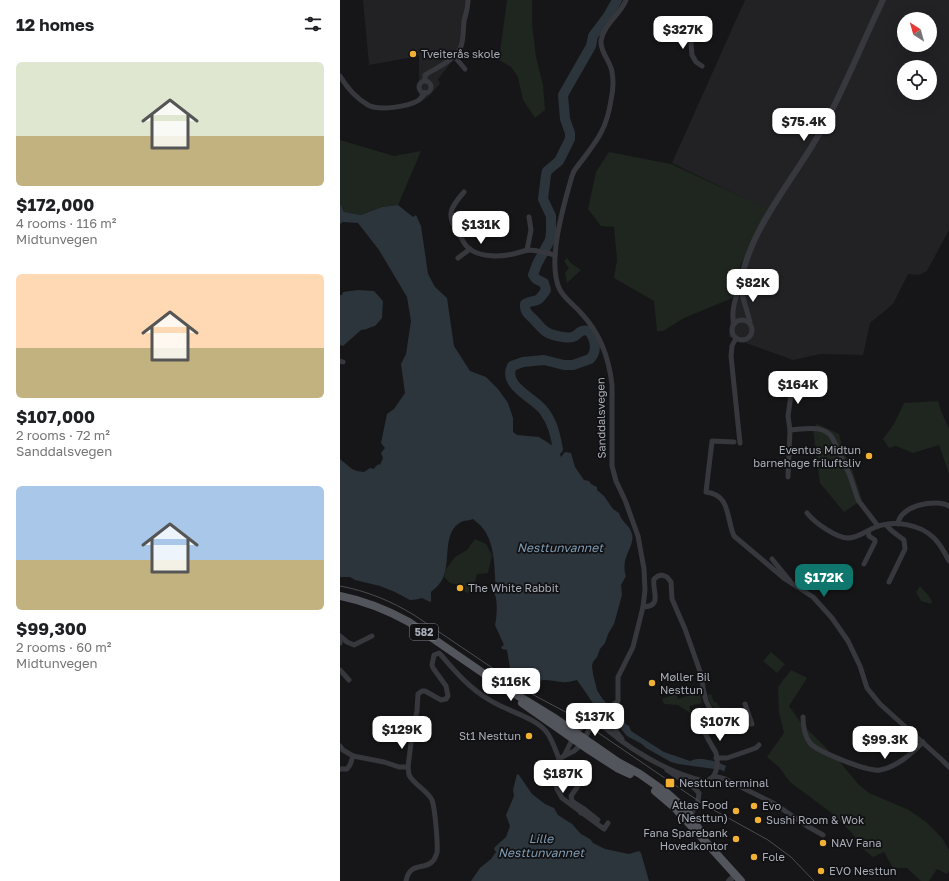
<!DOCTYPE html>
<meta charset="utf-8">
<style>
:root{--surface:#fff;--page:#f6f6f6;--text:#202124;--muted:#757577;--accent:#0f766e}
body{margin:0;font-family:"Golos Text",sans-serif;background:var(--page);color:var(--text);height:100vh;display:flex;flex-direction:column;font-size:15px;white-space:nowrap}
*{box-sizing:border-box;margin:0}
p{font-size:13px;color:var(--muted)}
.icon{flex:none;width:22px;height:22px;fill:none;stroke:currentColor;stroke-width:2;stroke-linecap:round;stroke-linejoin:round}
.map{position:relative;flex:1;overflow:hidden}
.sheet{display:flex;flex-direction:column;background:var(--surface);width:340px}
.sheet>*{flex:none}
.needle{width:26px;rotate:323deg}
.fabs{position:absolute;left:557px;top:12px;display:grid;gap:8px}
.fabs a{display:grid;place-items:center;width:40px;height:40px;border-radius:50%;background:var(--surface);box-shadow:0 4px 16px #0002;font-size:20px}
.price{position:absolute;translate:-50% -34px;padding:0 9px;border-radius:8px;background:#fff;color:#222;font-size:13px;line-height:26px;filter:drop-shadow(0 1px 2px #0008)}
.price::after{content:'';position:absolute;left:50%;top:24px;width:12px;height:9px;margin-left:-6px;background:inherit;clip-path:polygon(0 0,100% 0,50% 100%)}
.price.active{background:var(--accent);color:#fff}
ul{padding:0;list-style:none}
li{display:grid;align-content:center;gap:8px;height:212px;padding:0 16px}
li span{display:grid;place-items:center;height:124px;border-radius:6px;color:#555}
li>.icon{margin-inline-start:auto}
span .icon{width:72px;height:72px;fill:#fffc;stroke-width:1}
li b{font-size:17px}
h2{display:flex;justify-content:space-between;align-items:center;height:48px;padding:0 16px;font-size:17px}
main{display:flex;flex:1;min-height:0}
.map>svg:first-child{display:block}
</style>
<main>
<section class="sheet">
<h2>12 homes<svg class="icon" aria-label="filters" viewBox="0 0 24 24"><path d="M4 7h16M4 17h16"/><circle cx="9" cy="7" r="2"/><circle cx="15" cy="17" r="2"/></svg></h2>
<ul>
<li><span style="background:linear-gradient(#dfe7d0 60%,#c2b280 0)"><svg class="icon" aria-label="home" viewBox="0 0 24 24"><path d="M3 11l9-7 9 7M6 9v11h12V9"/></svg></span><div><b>$172,000</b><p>4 rooms · 116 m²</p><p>Midtunvegen</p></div></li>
<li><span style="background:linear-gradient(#ffd9b3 60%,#c2b280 0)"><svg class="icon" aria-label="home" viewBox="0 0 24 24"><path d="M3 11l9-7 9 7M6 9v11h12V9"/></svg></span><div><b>$107,000</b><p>2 rooms · 72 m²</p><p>Sanddalsvegen</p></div></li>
<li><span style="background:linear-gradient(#a9c7e8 60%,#c2b280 0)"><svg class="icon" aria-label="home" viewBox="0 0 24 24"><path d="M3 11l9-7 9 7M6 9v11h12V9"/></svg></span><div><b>$99,300</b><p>2 rooms · 60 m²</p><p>Midtunvegen</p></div></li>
</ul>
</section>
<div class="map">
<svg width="609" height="881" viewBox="0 0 609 881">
<rect width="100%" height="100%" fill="#161618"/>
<g fill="#222225" fill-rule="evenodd">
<polygon points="23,0 126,0 128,15 121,50 98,79 100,84 88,97 79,103 79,56 29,65"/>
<path d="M405,0H609V230L587,271L579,275L568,274L553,304L530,323L523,355L480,354L453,360L389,337L391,311L412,237L426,209L332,163ZM564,19H590V45H564ZM564,67H590V93H564Z"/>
</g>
<g fill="#1e261f">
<polygon points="167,0 192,0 192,24 196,57 203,85 205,110 195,118 183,100 178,77 171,67 159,60"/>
<polygon points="0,140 54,156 81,151 58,205 42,207 21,215 4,212 0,203"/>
<polygon points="269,152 331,164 432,211 400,265 400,281 395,297 344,318 323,331 317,331 314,301 274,278 277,260 274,227 261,226 248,209 256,172"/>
<polygon points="227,258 231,263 241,270 227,283 225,273 229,268 224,261"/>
<polygon points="598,401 601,411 609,429 609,474 599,445 573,453 556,446 549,448 543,439 554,424 564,403"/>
<polygon points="477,424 499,434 503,452 510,463 522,500 504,512 480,483 473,429"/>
<polygon points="135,539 146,544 152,555 148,573 137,574 135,582 137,589 127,593 122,589 120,585 110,583 104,577 106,569 115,557 127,550"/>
<path d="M580,586C584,591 590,595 592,602L591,604L581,601L576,592Z"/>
<polygon points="431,652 445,664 437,673 423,661"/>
<polygon points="451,670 467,678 449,706 461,723 499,761 519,785 529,793 569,810 586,822 602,838 609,850 609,871 607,874 597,869 589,881 581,881 567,868 553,868 544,852 533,857 522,848 512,833 493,814 450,782 439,767 427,757 444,733 439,712 438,687"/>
<polygon points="360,692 362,703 349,706 351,712 350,713 338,705 324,704 322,699 336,694 338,699"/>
<path d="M371,694L374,702H376L380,707L384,709L383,713C373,710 370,704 367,695Z"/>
</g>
<g fill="#2c353c">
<path d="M0,203L4,212L21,215L42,207L58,205L73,217L76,215L81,226L88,274L95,287L107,298L114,346L130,371L146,377L158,389L168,403L173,418V432L177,435L199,437L218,449L221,457L225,452L231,453L235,467L244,480L249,481L251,484L257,487V490L264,496L273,509L279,513C282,523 290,525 292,534C294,543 288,550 286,558C284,562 284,573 286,576L281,585L282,595L274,624L268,634L265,643L260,649L257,657L253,662L252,666L253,674L257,690L265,704L261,708L253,703L237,680C232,681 227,683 222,682C211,681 206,678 196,682L190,680L182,682L181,679L179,677L175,678L171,674L167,650L162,649L161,647L164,645L155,625C157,618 158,598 154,593L156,590C154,569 156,541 140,525C138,523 135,521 133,519C129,521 125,520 121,522C103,531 110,560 104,575C102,582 97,587 91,592V601L90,602L82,598C78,599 74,600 70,600L55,592L40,586L15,580L10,577H0V459L12,469L17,471L24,472L30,468L34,469L36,466L39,464L40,465L43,458L41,453L45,448L41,443L47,414L54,409L65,393L61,364L66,354L71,321L67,297L39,250L18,223L3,222L0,224Z"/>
<path d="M18,290L34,291L43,301L42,318L35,326C30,327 26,330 21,330L3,346L0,345V295H2L3,292Z"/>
<path d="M274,713L279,720L289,726L291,731L324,752L350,761C359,756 377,761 386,766L384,772L382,770L338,764L331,762L306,748L302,744L287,736L271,717V715Z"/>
<polygon points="177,774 179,775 192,794 205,804 214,808 218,815 232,824 241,834 250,839 253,843 265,849 289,854 299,851 301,853 309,881 131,881 140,868 151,859 156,852 154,849 155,847 166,837 170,826 166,815 174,796 173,790"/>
</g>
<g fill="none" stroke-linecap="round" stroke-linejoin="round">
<g stroke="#2c353c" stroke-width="10">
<path d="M218,449C215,434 213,423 204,411C195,398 162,386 172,366L183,362L204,360L224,365H233L250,359C258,351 255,339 249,331C242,329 240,332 235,336C229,340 210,335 205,331C201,328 199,325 196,322C190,315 184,313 185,304C196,297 195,307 206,290L204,283L196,279L193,275L197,264L210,240L211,232V216L203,199L206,175L207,171L219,161L230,139V133L225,119L223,95L251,46L253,36L268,16L277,0"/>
<polyline points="254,696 262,706 280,723"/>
</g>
<g stroke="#37383d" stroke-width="5">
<polyline points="349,22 352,55 356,62 362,66"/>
<polyline points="114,56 125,69"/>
<path d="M0,76C7,88 16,98 28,105C39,111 68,107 79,100C81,98 83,96 85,93"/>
<path d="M85,80V75C96,68 113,61 120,49C124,41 123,30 124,21C126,13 128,8 128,0"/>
<circle cx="85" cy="87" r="6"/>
<path d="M124,192C111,207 105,215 118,232C122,238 124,246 131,250C142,257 160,257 173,254C178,253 183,251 188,250C198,250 206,253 215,255"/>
<polyline points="187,250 191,230 189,217"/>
<polyline points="118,258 130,249"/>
<polyline points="400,287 410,322"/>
<circle cx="402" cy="330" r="10"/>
<path d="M394,324C391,312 395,298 400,287"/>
<polyline points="396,338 392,346 391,356 400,443"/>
<polyline points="0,361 3,362"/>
<polyline points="450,430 448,416 453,380"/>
<path d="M394,442L372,441L366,492C391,495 386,518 394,536L445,579L473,597L492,618L508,641L520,666L527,688L540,704L601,759L609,767"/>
<path d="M448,477L450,430C465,429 485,424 493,439L510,476L518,500L538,526"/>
<path d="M467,513C474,522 496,538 508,538C518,538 527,530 536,527C554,520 580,524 594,538C600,544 605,553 609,561"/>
<path d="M558,524C559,506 596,498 609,506"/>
<polyline points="546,525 552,531 564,540 565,549 549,582"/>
<polyline points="432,559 450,581"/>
<polyline points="524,564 535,542 535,540 529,536 528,531"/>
<path d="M303,607C323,606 312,592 314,579L318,576L322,575L327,577L331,582L332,599L345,629L362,677L363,688L366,701L370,709L376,715L389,716L398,713L403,715L410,724H412L405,704"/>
<polyline points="0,636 7,642 14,645 32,636"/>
<polyline points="0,641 0,643"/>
<polyline points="0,670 9,680"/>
<polyline points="261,715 273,727 282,739"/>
<path d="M463,717C463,726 464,735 470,743C478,752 528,772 540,770C557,767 571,754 583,742"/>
<path d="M258,721C284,747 328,773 364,781C377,780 379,764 376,753C375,750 372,747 371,744C368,740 366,735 364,730"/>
<polyline points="0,746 3,750 13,756"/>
<polyline points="224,756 236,732 257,715 261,715"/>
<polyline points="376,758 387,758 416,748 419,745"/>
<polyline points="0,769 7,769 10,765 13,756 44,762 59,767 68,767"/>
<polyline points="327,770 354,788 359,793 358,801 350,817"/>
<polyline points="374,776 385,779 435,804 467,826 483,835"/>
<polyline points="244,809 258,820"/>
<polyline points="241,813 244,809 232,801 231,796 242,780"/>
<path d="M268,823L264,829L222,798L217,789L215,770L219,759L224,756L234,751L241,745L249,730L258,721L261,715L278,701V677L293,647L303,607L305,590L304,569L298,536L285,500L276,481L272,466V385C269,357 260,333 241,313C234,305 225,299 220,290C206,263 224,204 232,176L234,171C253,145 266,134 271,100C273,91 274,82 272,72C271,62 260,52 261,41C263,25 280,15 286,0"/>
<path d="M66,881C70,861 84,871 93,861C95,859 96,855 97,853C98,844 95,808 92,800C88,792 77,786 71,778L69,775L68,767L73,727L77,711L78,694L82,691H85L101,700L106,699L108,696L106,686L93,668L92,665L94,655L99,653L101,655C115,671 129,688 148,699C165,711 197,717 208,734C213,742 216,751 219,759"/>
</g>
<g stroke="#37383d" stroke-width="6">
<path d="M400,287C408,229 454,180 482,129C505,88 522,43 543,0"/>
<polyline points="389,881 395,875"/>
</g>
<g stroke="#53555c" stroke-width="8">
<path d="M0,596C25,601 47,610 69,622L159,684L216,719L278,762L300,774L327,793L346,810L363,835L364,839"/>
<polyline points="182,703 249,750 277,768 290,774"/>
<polyline points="315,791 335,808 401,881"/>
</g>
<path stroke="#4a4c52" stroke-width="1" d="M0,586C27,591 51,601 74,615L188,692L235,717L363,804L428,840L451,857L474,881"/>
</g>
<g fill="#f2b134" stroke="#111113" stroke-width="1.5">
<circle cx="73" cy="54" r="4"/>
<circle cx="529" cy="456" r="4"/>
<circle cx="120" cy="588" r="4"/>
<circle cx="312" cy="683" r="4"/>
<circle cx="189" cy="736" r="4"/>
<rect x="325" y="778" width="10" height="10" rx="2"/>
<circle cx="414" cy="806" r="4"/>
<circle cx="396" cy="811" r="4"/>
<circle cx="418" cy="820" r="4"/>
<circle cx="396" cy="839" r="4"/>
<circle cx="483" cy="843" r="4"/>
<circle cx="414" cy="857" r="4"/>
<circle cx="481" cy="871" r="4"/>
</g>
<g text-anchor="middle" stroke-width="3.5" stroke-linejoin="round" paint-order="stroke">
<rect fill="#111113" stroke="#7b7e86" stroke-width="1" x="70" y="624" width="28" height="16" rx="3"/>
<g font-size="10" font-weight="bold" fill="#a8adb8">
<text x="84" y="636">582</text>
</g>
<g font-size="11" fill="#a8adb8" stroke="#111113" text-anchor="start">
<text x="81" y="58">Tveiterås skole</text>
<text x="521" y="454" text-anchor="end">Eventus Midtun<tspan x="521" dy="13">barnehage friluftsliv</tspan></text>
<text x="128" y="592">The White Rabbit</text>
<text x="320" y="681">Møller Bil<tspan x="320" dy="13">Nesttun</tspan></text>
<text x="181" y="740" text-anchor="end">St1 Nesttun</text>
<text x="339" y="787">Nesttun terminal</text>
<text x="388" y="809" text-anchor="end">Atlas Food<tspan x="388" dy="13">(Nesttun)</tspan></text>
<text x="422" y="810">Evo</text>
<text x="426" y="824">Sushi Room &amp; Wok</text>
<text x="388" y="837" text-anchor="end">Fana Sparebank<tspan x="388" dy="13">Hovedkontor</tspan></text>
<text x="491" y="847">NAV Fana</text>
<text x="422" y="861">Fole</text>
<text x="489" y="875">EVO Nesttun</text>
</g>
<g font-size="11" fill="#a8adb8" stroke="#111113">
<text transform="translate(261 418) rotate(-91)" y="4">Sanddalsvegen</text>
</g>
<g font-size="12" font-style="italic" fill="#7f9bb3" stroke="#111113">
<text x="220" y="552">Nesttunvannet</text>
<text x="201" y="843">Lille<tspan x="201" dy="14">Nesttunvannet</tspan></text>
</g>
</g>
</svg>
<div class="fabs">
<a><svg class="needle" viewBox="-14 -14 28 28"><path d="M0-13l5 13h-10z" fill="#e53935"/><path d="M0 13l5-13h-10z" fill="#757577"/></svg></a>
<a><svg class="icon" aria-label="locate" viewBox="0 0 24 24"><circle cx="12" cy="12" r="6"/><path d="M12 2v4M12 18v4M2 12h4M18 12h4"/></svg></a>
</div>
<b class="price" style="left:343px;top:50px">$327K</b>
<b class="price" style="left:464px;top:142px">$75.4K</b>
<b class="price" style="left:141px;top:245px">$131K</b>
<b class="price" style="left:413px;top:303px">$82K</b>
<b class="price" style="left:458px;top:405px">$164K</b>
<b class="price active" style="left:484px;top:598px">$172K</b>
<b class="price" style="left:171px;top:702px">$116K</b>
<b class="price" style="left:255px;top:737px">$137K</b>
<b class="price" style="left:380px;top:742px">$107K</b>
<b class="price" style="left:62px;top:750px">$129K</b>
<b class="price" style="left:545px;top:760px">$99.3K</b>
<b class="price" style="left:223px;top:794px">$187K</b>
</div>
</main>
